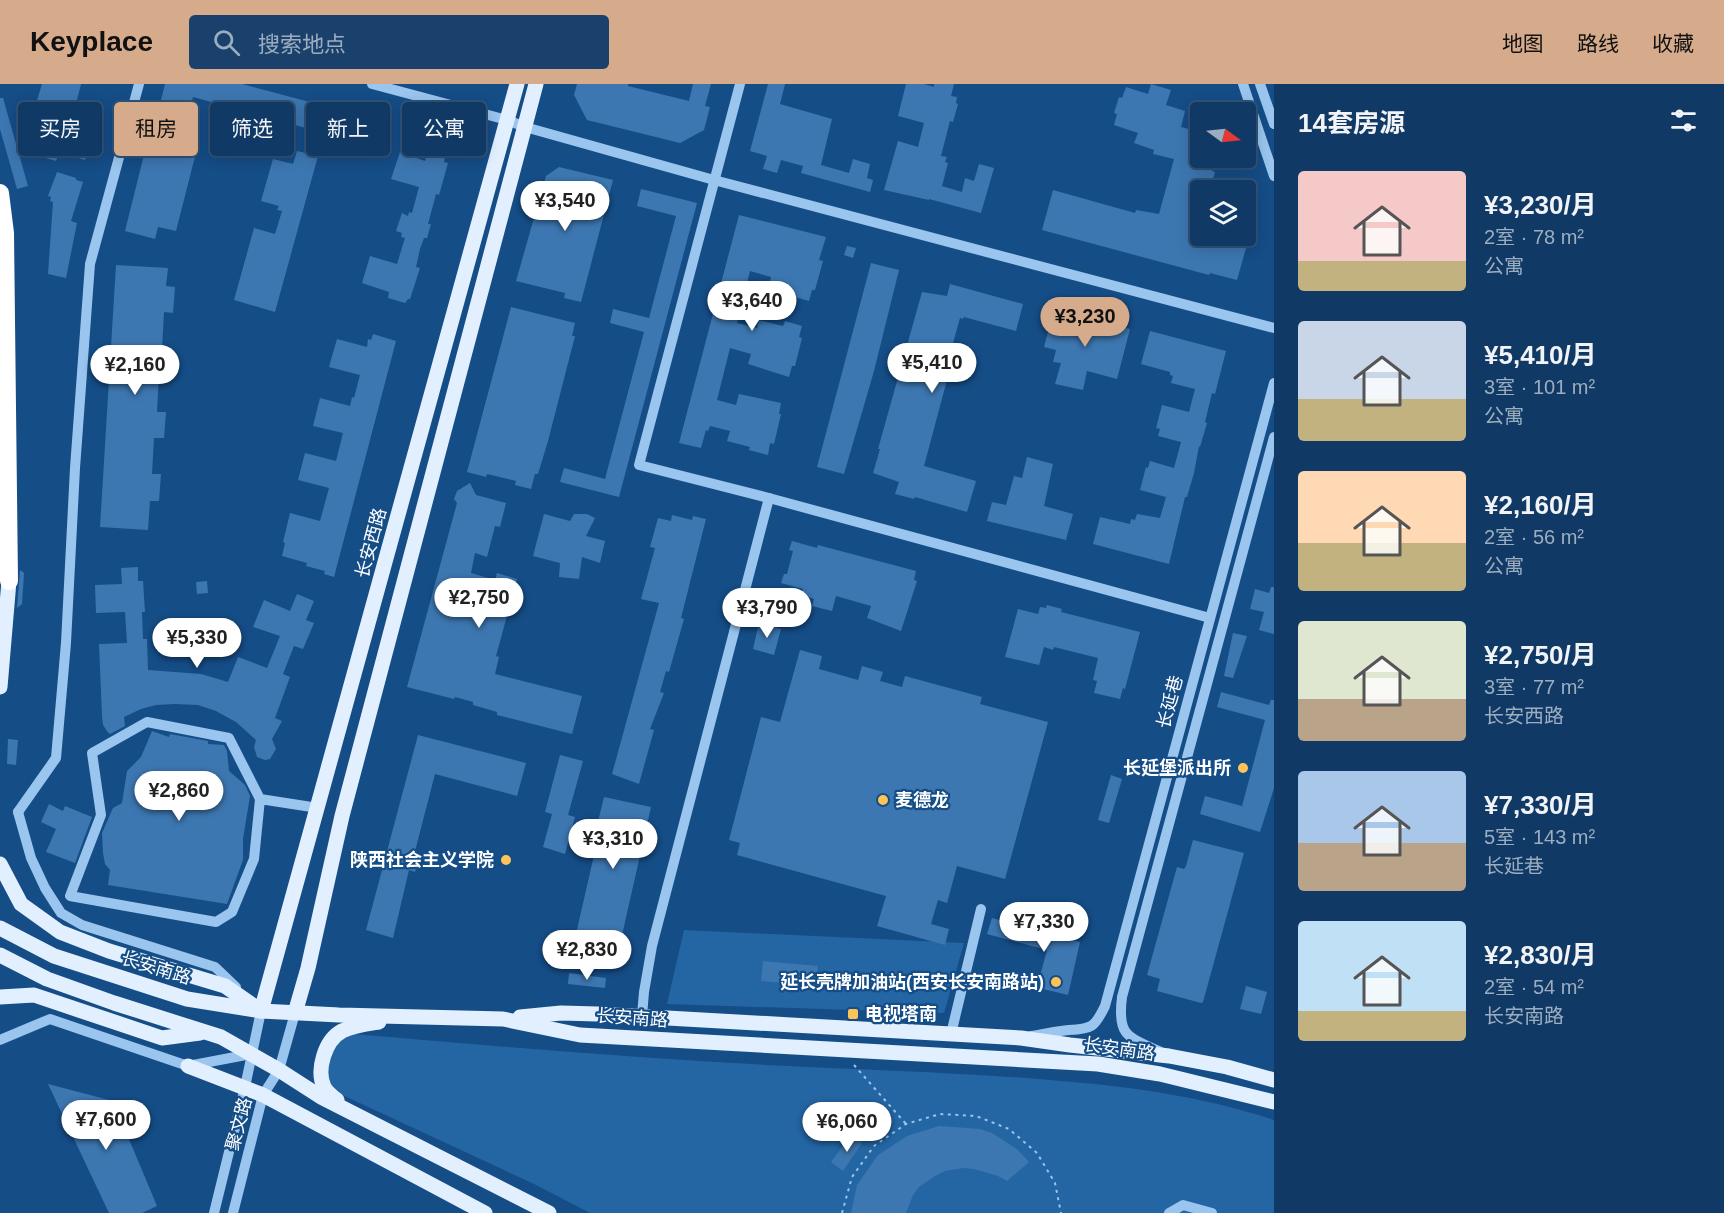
<!DOCTYPE html>
<html lang="zh">
<meta charset="utf-8">
<style>
:root{--surface:#103a65;--page:#19416b;--text:#f1f3f6;--muted:#9cadbf;--line:#305479;--accent:#d6ab8b}
body{margin:0;font-family:Helvetica,"Noto Sans SC",sans-serif;background:var(--page);color:var(--text);height:100vh;display:flex;flex-direction:column;font-size:22px;white-space:nowrap}
*{box-sizing:border-box;margin:0}
p{font-size:20px;color:var(--muted)}
.icon{flex:none;width:33px;height:33px;fill:none;stroke:currentColor;stroke-width:2;stroke-linecap:round;stroke-linejoin:round}
.map{position:relative;flex:1;overflow:hidden}
.sheet{display:flex;flex-direction:column;background:var(--surface);width:450px}
.sheet>*{flex:none}
.hud{position:absolute;left:18px;top:18px;width:570px;height:54px;display:flex;gap:12px}
.needle{width:39px;rotate:105deg}
.controls{position:absolute;left:1190px;top:18px;display:grid;gap:12px}
.controls a{display:grid;place-items:center;width:66px;height:66px;border-radius:6px;background:var(--surface);box-shadow:0 3px 15px #0003,0 0 0 2px var(--line);font-size:30px}
.price{position:absolute;translate:-50% -51px;padding:0 14px;border-radius:21px;background:#fff;color:#222;font-size:20px;line-height:39px;filter:drop-shadow(0 2px 3px #0008)}
.price::after{content:'';position:absolute;left:50%;top:36px;width:18px;height:14px;margin-left:-9px;background:inherit;clip-path:polygon(0 0,100% 0,50% 100%)}
.price.on{background:var(--accent);color:#111}
ul{padding:0;list-style:none}
li{display:flex;align-items:center;gap:18px;height:150px;padding:0 24px}
li span{display:grid;place-items:center;flex:none;width:168px;height:120px;border-radius:6px;color:#555}
li>.icon{margin-inline-start:auto}
span .icon{width:72px;height:72px;fill:#fffc;stroke-width:1}
li b{font-size:26px}
h2{display:flex;justify-content:space-between;align-items:center;height:72px;padding:0 24px;font-size:26px}
.tag{padding:0 21px;border-radius:6px;background:var(--surface);box-shadow:0 3px 15px #0003,0 0 0 2px var(--line);font-size:21px;line-height:54px}
.tag.on{background:var(--accent);color:#111}
header{display:flex;align-items:center;gap:36px;box-sizing:border-box;height:84px;padding:0 30px;background:var(--accent);color:#111}
header strong{font-size:28px}
nav{display:flex;gap:33px;margin-inline-start:auto;font-size:21px}
.search{width:420px;height:54px;background:var(--page);display:flex;align-items:center;gap:15px;box-sizing:border-box;padding:0 21px;border-radius:6px;color:var(--muted);font-size:22px}
main{display:flex;flex:1;min-height:0}
.map>svg:first-child{display:block}
</style>
<header>
<strong>Keyplace</strong>
<div class="search"><svg class="icon" aria-label="search" viewBox="0 0 24 24"><circle cx="10" cy="10" r="6"/><path d="M15 15l6 6"/></svg>搜索地点</div>
<nav><a>地图</a><a>路线</a><a>收藏</a></nav>
</header>
<main>
<div class="map">
<svg width="1274" height="1129" viewBox="0 0 1274 1129">
<rect width="100%" height="100%" fill="#154d87"/>
<g fill="#2465a4">
<polygon points="684,846 964,859 944,929 667,920"/>
<path d="M355,950C492,962 630,974 767,981C862,986 956,988 1050,996C1126,1002 1202,1012 1274,1036V1129H590L534,1100L338,1009L328,999L327,977L339,955Z"/>
</g>
<g fill="#3d77b1">
<polygon points="42,0 81,0 76,20 100,27 85,76 59,68 56,77 35,71 40,53 27,49"/>
<polygon points="165,0 242,0 385,38 378,64 193,13 182,49 200,53 176,147 158,143 155,155 125,147 156,23 159,24"/>
<polygon points="577,0 628,0 628,2 689,17 693,0 711,0 705,22 710,23 704,46 680,59 587,36 574,11"/>
<polygon points="768,0 785,0 780,20 832,35 821,81 849,89 853,75 870,80 867,94 873,96 870,108 801,89 803,82 781,76 777,89 763,85 767,72 750,67"/>
<polygon points="906,0 924,0 934,3 934,0 954,0 951,12 957,13 956,19 958,20 953,38 950,37 941,72 947,73 945,78 948,79 942,102 962,108 965,94 974,97 979,80 994,84 981,129 929,115 929,116 884,106 898,57 918,63 924,39 898,32"/>
<polygon points="1151,0 1171,6 1166,21 1185,27 1181,43 1200,48 1193,74 1216,74 1212,87 1215,88 1210,106 1200,106 1200,152 1229,152 1248,157 1237,196 1210,189 1209,191 1042,146 1053,106 1135,129 1136,126 1159,130 1174,75 1153,70 1154,66 1134,59 1138,49 1114,41 1117,30 1114,29 1119,13 1122,14 1126,3 1148,10"/>
<polygon points="0,14 3,14 28,102 17,105 0,45"/>
<polygon points="297,67 318,72 275,228 234,216 254,144 275,150 282,127 277,126 279,122 261,117 273,75 293,80"/>
<polygon points="427,67 445,73 444,78 448,79 439,111 436,110 428,140 431,140 427,154 424,154 420,165 416,183 420,184 410,215 408,215 405,219 388,214 389,208 362,199 370,172 397,180 405,154 401,153 402,149 396,147 402,129 408,132 409,128 412,129 419,103 391,95 400,68 425,77"/>
<polygon points="559,83 613,96 581,218 564,214 565,209 516,197 546,92"/>
<polygon points="57,88 76,94 76,96 83,98 71,137 77,139 66,194 48,190 53,118 50,117 51,113 48,112"/>
<polygon points="641,105 697,119 619,413 560,398 564,384 605,395 644,248 610,239 613,225 649,234 676,132 637,122"/>
<polygon points="739,131 826,153 819,176 823,177 815,206 812,206 809,217 791,212 792,207 769,201 771,193 750,187 737,239 757,244 759,236 783,242 785,237 802,242 799,253 802,254 795,282 792,282 789,293 748,280 751,270 730,264 717,316 736,321 739,310 781,319 779,330 781,330 774,360 770,359 768,371 749,366 750,363 727,357 730,347 710,342 708,347 706,346 701,364 679,359"/>
<polygon points="847,162 856,164 853,174 844,171"/>
<polygon points="871,179 899,186 874,287 844,390 817,383"/>
<polygon points="116,181 168,184 166,202 175,203 173,229 164,228 162,265 170,265 169,291 159,290 157,328 166,328 164,354 154,354 152,390 161,390 159,417 150,417 148,446 100,443"/>
<polygon points="950,200 1023,220 1016,247 964,233 963,235 960,234 943,295 947,296 924,382 976,397 967,428 915,413 914,415 895,410 899,398 873,389 880,365 878,365 922,208 947,212"/>
<polygon points="511,223 575,239 572,252 575,252 548,357 538,390 535,390 531,405 515,401 516,397 487,390 486,393 467,388"/>
<polygon points="1054,225 1130,245 1117,295 1087,287 1083,306 1055,300 1061,279 1053,278 1056,266 1044,263"/>
<polygon points="1150,247 1226,267 1215,310 1212,309 1205,338 1207,339 1200,363 1199,362 1194,389 1187,413 1185,413 1169,480 1093,460 1100,433 1130,440 1131,435 1135,436 1137,430 1160,434 1166,413 1140,406 1146,383 1148,384 1150,377 1174,384 1181,358 1158,352 1160,345 1156,344 1162,321 1189,328 1195,305 1171,299 1173,292 1170,291 1170,288 1141,280"/>
<polygon points="373,250 396,257 334,493 324,490 325,487 306,482 307,479 282,472 285,459 283,458 290,429 320,437 329,404 298,396 305,369 336,377 343,349 313,342 320,314 350,322 352,313 354,314 360,291 329,283 337,255 367,263 368,255 371,256"/>
<polygon points="1027,373 1053,380 1044,422 1073,430 1066,456 987,437 992,418 1006,421 1014,392 1022,394"/>
<polygon points="470,399 476,411 506,419 500,443 495,442 487,473 475,469 471,489 495,496 497,489 517,495 496,572 499,573 495,590 582,612 572,650 497,631 497,628 473,621 473,618 455,613 454,615 407,603 457,419 454,415 457,407"/>
<polygon points="544,430 570,437 574,430 587,430 595,434 586,452 605,457 600,479 582,473 579,495 559,493 560,479 533,472"/>
<polygon points="672,431 692,436 693,432 706,435 681,534 684,535 669,588 666,587 660,608 664,609 650,645 654,646 639,700 612,690 659,519 641,515 655,464 650,463 658,434 671,437"/>
<polygon points="792,457 817,464 818,461 916,487 914,496 917,497 901,547 867,534 871,522 836,512 832,527 812,522 814,515 802,511 803,505 781,499 784,490 787,490 793,467 789,466"/>
<polygon points="138,483 138,497 143,497 145,528 142,528 143,555 147,555 148,586 201,590 228,598 238,573 267,584 280,552 253,543 264,516 290,527 297,510 314,517 306,536 314,539 303,565 294,562 283,590 290,593 275,634 282,637 272,655 276,665 270,675 265,676 257,673 254,663 256,656 236,638 216,627 198,621 175,620 156,621 141,625 124,633 125,642 110,650 107,647 103,641 102,632 99,560 127,559 125,528 96,529 95,501 122,500 121,484"/>
<polygon points="20,486 24,489 22,520 17,524"/>
<polygon points="207,497 208,509 197,510 196,498"/>
<polygon points="1271,503 1274,503 1274,550 1259,546 1264,528 1250,525 1255,505 1269,509"/>
<polygon points="1047,521 1062,525 1061,528 1140,548 1125,605 1123,604 1120,615 1094,609 1097,597 1093,596 1098,574 1054,563 1053,566 1044,563 1039,581 1005,573 1018,525 1038,530 1040,523 1046,524"/>
<polygon points="759,539 781,545 774,571 753,565"/>
<polygon points="1233,549 1247,552 1233,594 1224,592"/>
<polygon points="800,566 822,572 819,585 858,596 862,582 883,588 880,597 902,603 905,592 982,613 980,620 1048,638 1005,795 957,782 947,819 938,816 931,840 949,845 945,861 877,842 886,812 737,771 740,759 729,756 761,633 780,638"/>
<polygon points="1221,608 1269,621 1271,616 1274,616 1274,704 1260,748 1200,730 1205,712 1242,722 1265,636 1217,623"/>
<polygon points="152,647 169,653 170,650 208,657 208,660 224,661 227,667 229,687 245,701 250,712 243,755 243,776 227,820 108,801 110,786 105,780 103,769 102,749 113,724 122,719 127,687 141,673"/>
<polygon points="418,651 526,679 517,712 435,690 413,775 418,776 415,788 409,786 393,854 366,846"/>
<polygon points="8,655 18,656 16,681 7,680"/>
<polygon points="560,671 583,677 568,731 575,733 565,770 543,763 552,730 545,728"/>
<polygon points="1111,691 1122,695 1109,739 1098,736"/>
<polygon points="604,713 651,723 620,860 580,852 580,850 576,850 597,758 593,758"/>
<polygon points="49,720 63,727 65,722 92,733 75,779 46,768 56,745 41,738"/>
<polygon points="1193,756 1244,769 1203,918 1201,919 1157,907 1160,895 1147,891 1177,783 1184,785 1186,782"/>
<polygon points="992,834 1080,858 1068,911 1039,904 1040,899 1038,899 1047,866 987,850"/>
<polygon points="763,877 818,882 816,902 761,897"/>
<polygon points="569,889 606,894 605,904 568,900"/>
<polygon points="1246,902 1267,908 1261,930 1240,925"/>
<polygon points="48,1000 113,1017 157,1122 142,1129 109,1129"/>
<polygon points="939,1042 980,1045 992,1049 1017,1065 1029,1078 1007,1097 998,1092 974,1085 963,1084 945,1087 935,1092 919,1103 913,1111 906,1129 851,1129 857,1101 878,1071 907,1052"/>
<polygon points="851,1051 862,1059 843,1087 831,1078"/>
</g>
<g fill="none" stroke-linecap="round" stroke-linejoin="round">
<g stroke="#9ac5ee" stroke-width="2" stroke-dasharray="3 4.5" stroke-linecap="butt">
<polyline points="854,981 906,1040"/>
<polyline points="842,1129 852,1093 874,1062 906,1040 940,1030 976,1032 1009,1045 1037,1069 1055,1099 1061,1129"/>
</g>
<g stroke="#9ac5ee" stroke-width="10">
<polyline points="372,0 507,36 525,43 714,96 1274,244"/>
<polyline points="740,0 639,381 769,414 1210,534"/>
<polyline points="1243,0 1274,92"/>
<polyline points="1260,0 1274,40"/>
<polyline points="260,715 254,775 232,828 216,838 70,812 101,731 92,669 147,638 229,654 260,715 318,724"/>
<polyline points="18,728 56,674 66,559 75,384 90,180 139,0"/>
<polyline points="18,728 31,774 45,804 61,829 82,841 215,883 236,903"/>
<polyline points="642,932 644,908 652,862 769,414"/>
<polyline points="951,950 981,825"/>
<path d="M1031,952C1044,950 1057,947 1069,946C1092,945 1095,943 1105,922L1274,299"/>
<polyline points="0,956 50,935 188,982 251,970"/>
<path d="M1161,968C1128,953 1117,953 1122,913L1274,353"/>
<polyline points="214,1129 245,1003 261,927 258,924"/>
<polyline points="233,1129 263,1011 279,986 295,929"/>
<polyline points="1169,1129 1183,1121 1212,1129"/>
</g>
<g stroke="#e1efff" stroke-width="15">
<polyline points="0,603 9,497"/>
<polyline points="0,780 21,820 60,848 109,867 225,902 254,922"/>
<polyline points="0,844 54,872 187,915 261,927 339,931 503,935 580,951 1098,980 1160,990 1274,1018"/>
<polyline points="0,871 47,895 114,919 221,953 279,986 321,1013 549,1129"/>
<polyline points="0,913 34,911 162,954 200,949"/>
<polyline points="261,927 517,0"/>
<polyline points="295,929 308,884 342,732 536,0"/>
<polyline points="520,933 561,929 597,930 1021,954 1070,961 1169,972 1227,983 1274,996"/>
<polyline points="188,982 263,1011 485,1129"/>
<path d="M337,1016C333,1013 327,1008 324,1003C316,986 325,956 342,947C352,942 367,940 379,938"/>
</g>
<polyline stroke="#fff" stroke-width="18" points="0,109 5,149 9,497"/>
</g>
<g fill="#ffc457" stroke="#154d87" stroke-width="2">
<circle cx="1243" cy="684" r="6"/>
<circle cx="883" cy="716" r="6"/>
<circle cx="506" cy="776" r="6"/>
<circle cx="1056" cy="898" r="6"/>
<rect x="847" y="924" width="12" height="12" rx="3"/>
</g>
<g text-anchor="middle" stroke-width="4.5" stroke-linejoin="round" paint-order="stroke">
<g font-size="18" fill="#fff" stroke="#154d87">
<text transform="translate(371 459) rotate(-75)" y="6">长安西路</text>
<text transform="translate(1170 618) rotate(-75)" y="6">长延巷</text>
<text transform="translate(156 884) rotate(17)" y="6">长安南路</text>
<text transform="translate(632 934) rotate(4)" y="6">长安南路</text>
<text transform="translate(1119 965) rotate(8)" y="6">长安南路</text>
<text transform="translate(239 1040) rotate(-75)" y="6">聚文路</text>
</g>
<g font-size="18" font-weight="bold" fill="#fff" stroke="#154d87" text-anchor="end">
<text x="1231" y="690">长延堡派出所</text>
<text x="895" y="722" text-anchor="start">麦德龙</text>
<text x="494" y="782">陕西社会主义学院</text>
<text x="1044" y="904">延长壳牌加油站(西安长安南路站)</text>
<text x="865" y="936" text-anchor="start">电视塔南</text>
</g>
</g>
</svg>
<div class="controls">
<a><svg class="needle" viewBox="-14 -14 28 28"><path d="M0-13l5 13h-10z" fill="#e53935"/><path d="M0 13l5-13h-10z" fill="#9cadbf"/></svg></a>
<a><svg class="icon" aria-label="layers" viewBox="0 0 24 24"><path d="M12 4l9 5-9 5-9-5zM3 14l9 5 9-5"/></svg></a>
</div>
<b class="price" style="left:565px;top:148px">¥3,540</b>
<b class="price" style="left:752px;top:248px">¥3,640</b>
<b class="price on" style="left:1085px;top:264px">¥3,230</b>
<b class="price" style="left:932px;top:310px">¥5,410</b>
<b class="price" style="left:135px;top:312px">¥2,160</b>
<b class="price" style="left:479px;top:545px">¥2,750</b>
<b class="price" style="left:767px;top:555px">¥3,790</b>
<b class="price" style="left:197px;top:585px">¥5,330</b>
<b class="price" style="left:179px;top:738px">¥2,860</b>
<b class="price" style="left:613px;top:786px">¥3,310</b>
<b class="price" style="left:1044px;top:869px">¥7,330</b>
<b class="price" style="left:587px;top:897px">¥2,830</b>
<b class="price" style="left:106px;top:1067px">¥7,600</b>
<b class="price" style="left:847px;top:1069px">¥6,060</b>
<div class="hud">
<a class="tag">买房</a>
<a class="tag on">租房</a>
<a class="tag">筛选</a>
<a class="tag">新上</a>
<a class="tag">公寓</a>
</div>
</div>
<section class="sheet">
<h2>14套房源<svg class="icon" aria-label="filters" viewBox="0 0 24 24"><path d="M4 7h16M4 17h16"/><circle cx="9" cy="7" r="2"/><circle cx="15" cy="17" r="2"/></svg></h2>
<ul>
<li><span style="background:linear-gradient(#f6c9c9 75%,#c2b280 0)"><svg class="icon" aria-label="home" viewBox="0 0 24 24"><path d="M3 11l9-7 9 7M6 9v11h12V9"/></svg></span><div><b>¥3,230/月</b><p>2室 · 78 m²</p><p>公寓</p></div></li>
<li><span style="background:linear-gradient(#c9d6e8 65%,#c2b280 0)"><svg class="icon" aria-label="home" viewBox="0 0 24 24"><path d="M3 11l9-7 9 7M6 9v11h12V9"/></svg></span><div><b>¥5,410/月</b><p>3室 · 101 m²</p><p>公寓</p></div></li>
<li><span style="background:linear-gradient(#ffd9b3 60%,#c2b280 0)"><svg class="icon" aria-label="home" viewBox="0 0 24 24"><path d="M3 11l9-7 9 7M6 9v11h12V9"/></svg></span><div><b>¥2,160/月</b><p>2室 · 56 m²</p><p>公寓</p></div></li>
<li><span style="background:linear-gradient(#dfe7d0 65%,#b9a48a 0)"><svg class="icon" aria-label="home" viewBox="0 0 24 24"><path d="M3 11l9-7 9 7M6 9v11h12V9"/></svg></span><div><b>¥2,750/月</b><p>3室 · 77 m²</p><p>长安西路</p></div></li>
<li><span style="background:linear-gradient(#a9c7e8 60%,#b9a48a 0)"><svg class="icon" aria-label="home" viewBox="0 0 24 24"><path d="M3 11l9-7 9 7M6 9v11h12V9"/></svg></span><div><b>¥7,330/月</b><p>5室 · 143 m²</p><p>长延巷</p></div></li>
<li><span style="background:linear-gradient(#bfe0f5 75%,#c2b280 0)"><svg class="icon" aria-label="home" viewBox="0 0 24 24"><path d="M3 11l9-7 9 7M6 9v11h12V9"/></svg></span><div><b>¥2,830/月</b><p>2室 · 54 m²</p><p>长安南路</p></div></li>
</ul>
</section>
</main>
